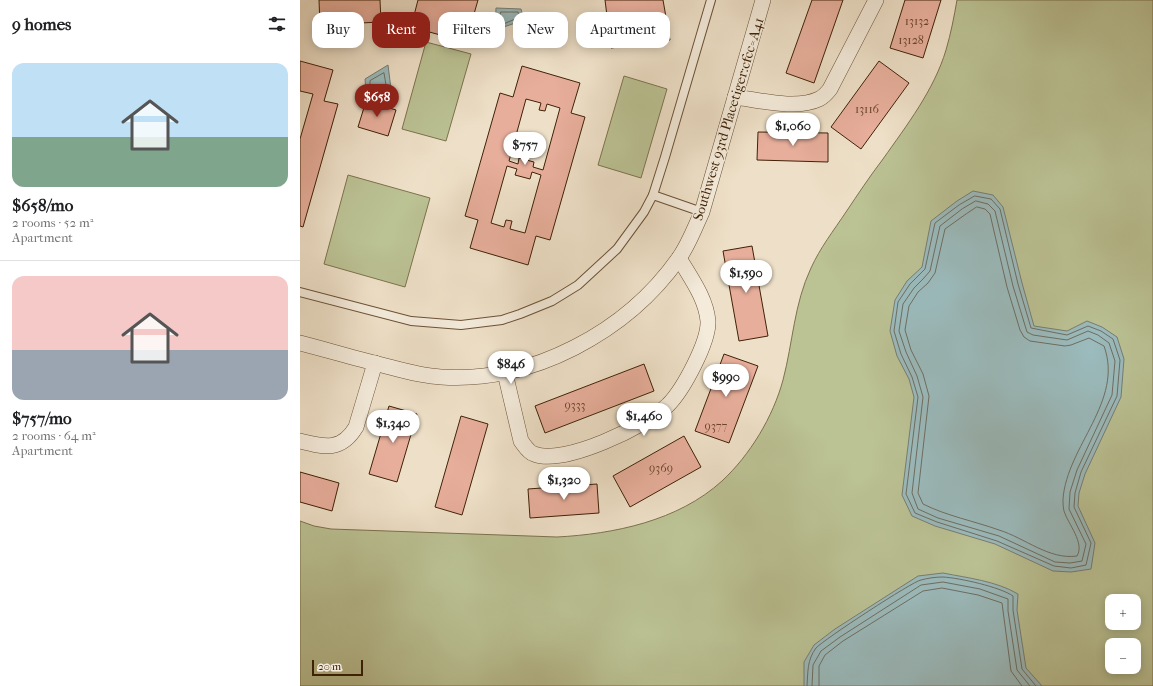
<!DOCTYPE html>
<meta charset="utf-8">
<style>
:root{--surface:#fff;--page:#f2f2f2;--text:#202124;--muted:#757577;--line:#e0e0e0;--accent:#8f2418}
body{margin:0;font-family:"IM FELL French Canon",serif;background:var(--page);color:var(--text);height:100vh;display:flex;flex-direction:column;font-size:15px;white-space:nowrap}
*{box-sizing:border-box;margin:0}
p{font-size:13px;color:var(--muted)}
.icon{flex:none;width:22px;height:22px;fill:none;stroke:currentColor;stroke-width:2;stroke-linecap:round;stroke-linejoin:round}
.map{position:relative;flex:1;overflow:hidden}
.drawer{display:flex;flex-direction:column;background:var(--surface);width:300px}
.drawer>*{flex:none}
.hud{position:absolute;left:12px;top:12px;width:380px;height:36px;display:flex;gap:8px}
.buttons{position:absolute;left:805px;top:594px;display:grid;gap:8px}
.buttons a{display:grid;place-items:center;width:36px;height:36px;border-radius:8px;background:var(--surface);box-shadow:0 2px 10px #0003;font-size:20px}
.scale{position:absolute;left:12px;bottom:10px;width:51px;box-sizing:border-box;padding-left:4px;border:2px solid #3f2106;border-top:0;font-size:11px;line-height:14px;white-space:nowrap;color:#3f2106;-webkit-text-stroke:3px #f4ebdb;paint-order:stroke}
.price{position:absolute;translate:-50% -34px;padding:0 9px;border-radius:14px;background:#fff;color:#222;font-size:13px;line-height:26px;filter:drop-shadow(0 1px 2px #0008)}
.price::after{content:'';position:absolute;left:50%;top:24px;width:12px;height:9px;margin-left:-6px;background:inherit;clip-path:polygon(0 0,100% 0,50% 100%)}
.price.current{background:var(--accent);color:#fff}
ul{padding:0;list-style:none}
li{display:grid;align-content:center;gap:8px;height:212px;padding:0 12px}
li+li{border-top:1px solid var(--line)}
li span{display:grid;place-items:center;height:124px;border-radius:12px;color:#555}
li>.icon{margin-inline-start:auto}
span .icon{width:72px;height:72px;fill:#fffc;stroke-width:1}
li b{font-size:17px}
h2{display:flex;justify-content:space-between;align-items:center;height:48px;padding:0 12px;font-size:17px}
.pill{padding:0 14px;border-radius:12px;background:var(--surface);box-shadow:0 2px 10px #0003;font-size:14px;line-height:36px}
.pill.current{background:var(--accent);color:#fff}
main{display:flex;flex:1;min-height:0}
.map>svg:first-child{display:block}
</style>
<main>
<section class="drawer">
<h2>9 homes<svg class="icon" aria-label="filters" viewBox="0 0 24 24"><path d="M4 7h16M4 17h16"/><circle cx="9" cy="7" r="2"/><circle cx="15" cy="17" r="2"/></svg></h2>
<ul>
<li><span style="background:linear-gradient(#bfe0f5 60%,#7fa58c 0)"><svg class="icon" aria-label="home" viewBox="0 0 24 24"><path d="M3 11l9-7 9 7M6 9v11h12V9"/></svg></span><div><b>$658/mo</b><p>2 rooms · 52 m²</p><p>Apartment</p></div></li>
<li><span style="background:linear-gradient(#f6c9c9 60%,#9aa5b1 0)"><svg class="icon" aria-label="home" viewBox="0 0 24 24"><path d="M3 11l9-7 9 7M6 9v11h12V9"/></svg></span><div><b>$757/mo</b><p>2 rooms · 64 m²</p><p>Apartment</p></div></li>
</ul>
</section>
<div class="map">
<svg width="853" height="686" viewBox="0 0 853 686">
<rect width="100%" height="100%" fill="#eee0c8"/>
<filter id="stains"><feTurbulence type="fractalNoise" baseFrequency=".005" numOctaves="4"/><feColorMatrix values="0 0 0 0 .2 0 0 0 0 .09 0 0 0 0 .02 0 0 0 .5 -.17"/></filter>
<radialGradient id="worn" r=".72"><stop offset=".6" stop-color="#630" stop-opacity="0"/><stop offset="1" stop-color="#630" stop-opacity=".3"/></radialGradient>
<g fill="#bbc294" stroke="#7d724d" fill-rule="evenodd">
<path d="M657,0H853V686H0V521L14,526L31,529L257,537C314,534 378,521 422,481C450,455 473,417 483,380C493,342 494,304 511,268C520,248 534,230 546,212C558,194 570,176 583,159C607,125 634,90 646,50C651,33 654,17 657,0ZM812,601H834V623H812ZM812,645H834V667H812Z"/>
<polygon points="126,42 171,54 146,141 102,129"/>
<polygon points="324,76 367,89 341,178 298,165"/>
<polygon points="48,175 130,198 105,287 24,264"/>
</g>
<g fill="#9bbbbd" stroke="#767d74">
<polygon points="196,8 221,9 224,20 195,30"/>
<polygon points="88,65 91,89 66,92 65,79"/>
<polygon points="673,191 693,195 703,207 722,283 734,326 767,331 787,321 802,327 817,337 824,359 821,397 785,474 779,493 778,506 795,543 791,569 771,572 753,571 695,544 635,526 612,516 602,495 614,397 609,379 597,356 590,331 595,300 607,281 622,267 631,221 657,201"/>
<path d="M643,573C668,578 696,581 718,594L717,610L726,668L742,686H504V662L514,645L535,629L618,576Z"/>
</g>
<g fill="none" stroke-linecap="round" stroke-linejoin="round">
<g stroke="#6d6e62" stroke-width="1">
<polygon points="201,12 218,12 220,17 201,25 199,23"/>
<polygon points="84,73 86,85 70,86 70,81"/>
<polygon points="675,196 691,199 700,209 718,284 731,328 767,335 788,326 801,331 813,339 820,360 817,396 781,472 775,493 774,507 791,543 786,565 771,568 754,566 697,541 637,522 615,513 606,494 618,397 612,377 601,354 594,331 598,302 610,284 625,269 635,223 659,205"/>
<polygon points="676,201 688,204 695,211 713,286 727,332 733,335 767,340 788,331 798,335 809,343 815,361 812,395 777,470 770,492 769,509 786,544 782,561 770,563 755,562 699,536 638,518 618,509 612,493 623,397 617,376 606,352 599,331 603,304 614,288 623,279 630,271 640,226 662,209"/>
<path d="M677,207L685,209L690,214L707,287L720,330L724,337L730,341L765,346L771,345L789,338L804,346C824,401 767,446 763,499C763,503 763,507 764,511C768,524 785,543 777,556C749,560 725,538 699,530C674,521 647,516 623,504L618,493L629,396L623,374L611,350L605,330L609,306L618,292L628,283L635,273L645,229L666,214Z"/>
<path d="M507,686C508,672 507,660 516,648C523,640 613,581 621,580C628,578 636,577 643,577C660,578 700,587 713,596V610L722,669L736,686"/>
<polyline points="512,686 513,665 521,651 540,637 621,585 643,582 680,589 708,599 708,611 717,670 730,686"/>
<polyline points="519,686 519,666 525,655 543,641 623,591 642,588 678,595 702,603 711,671 722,686"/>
</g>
</g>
<g fill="#e7ae9b" stroke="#3f2106" fill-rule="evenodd">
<polygon points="19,0 80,0 81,22 20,25"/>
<polygon points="118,0 178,0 166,42 111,27"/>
<polygon points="305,0 363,0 370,40 311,48"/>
<polygon points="512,0 543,0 514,83 486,73"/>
<polygon points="605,0 641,0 623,58 590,48"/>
<polygon points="0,61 33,70 24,101 38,104 3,227 0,226 0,139 13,94 0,91"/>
<polygon points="579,61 609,83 561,149 531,127"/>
<path d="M222,66L280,83L271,113L285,117L250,240L236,236L228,265L170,248L178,220L165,216L200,93L213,97ZM226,99L241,103L239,110L245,111L247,104L260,108L243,170L233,167L234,162L219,158L218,164L209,161ZM207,166L217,169L215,175L230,179L232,172L241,175L225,233L210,229L212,221L206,220L204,227L191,223Z"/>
<polygon points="66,101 96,110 88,136 58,127"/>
<polygon points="458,132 528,133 528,162 457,160"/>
<polygon points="452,246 468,336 439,341 423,251"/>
<polygon points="424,354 458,366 429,443 395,431"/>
<polygon points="344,364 354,391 245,433 235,406"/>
<polygon points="89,406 117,414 97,482 69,474"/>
<polygon points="161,416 188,424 162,515 135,507"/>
<polygon points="384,436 401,467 330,507 313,476"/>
<polygon points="0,472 39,483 32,511 0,502"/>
<polygon points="297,484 299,513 230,518 228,489"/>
</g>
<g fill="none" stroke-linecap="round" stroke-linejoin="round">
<g stroke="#6b5136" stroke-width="10">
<g id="lane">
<polyline points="353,195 402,212"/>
<polyline points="0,292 111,321 161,325 202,320 220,314 252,301 278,285 317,249 344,212 353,195 365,157 411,0"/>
</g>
</g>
<g stroke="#6b5136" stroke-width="16">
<g id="street">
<path d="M435,97C459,100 496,110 519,99C523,97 527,93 530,89L576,0"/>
<path d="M0,343C27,350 54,358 82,365C101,370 120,376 141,377C232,383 327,332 379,258C389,244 395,227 402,212L463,0"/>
<path d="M205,373L221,441C225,446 228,452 234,454C264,466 346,426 368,405C383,390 409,342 408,321C406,298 390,277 379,258"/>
<path d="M0,441C24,447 41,452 56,427L75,363"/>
</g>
</g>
<use href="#lane" stroke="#f4ebdb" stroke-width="8"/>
<use href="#street" stroke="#f4ebdb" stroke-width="15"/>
</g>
<g text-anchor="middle" stroke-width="3" stroke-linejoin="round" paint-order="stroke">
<g font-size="12" fill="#69442b">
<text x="617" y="25">13132</text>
<text x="611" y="44">13128</text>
<text x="567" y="113">13116</text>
<text x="275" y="409">9333</text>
<text x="416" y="430">9377</text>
<text x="361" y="472">9369</text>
</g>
<g font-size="14" fill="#3f2106" stroke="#f4ebdb">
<text transform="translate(428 119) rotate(-73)" y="5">Southwest 93rd Placetiger:cfcc=A41</text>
</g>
</g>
<rect width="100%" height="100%" filter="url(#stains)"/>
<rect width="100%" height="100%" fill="url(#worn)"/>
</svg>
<div class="buttons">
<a>+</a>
<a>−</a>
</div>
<div class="scale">20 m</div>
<b class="price current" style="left:77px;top:118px">$658</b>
<b class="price" style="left:493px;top:147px">$1,060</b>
<b class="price" style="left:225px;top:166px">$757</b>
<b class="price" style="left:446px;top:294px">$1,590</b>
<b class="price" style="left:211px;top:385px">$846</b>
<b class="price" style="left:426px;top:398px">$990</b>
<b class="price" style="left:344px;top:437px">$1,460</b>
<b class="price" style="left:93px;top:444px">$1,340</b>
<b class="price" style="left:264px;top:501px">$1,320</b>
<div class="hud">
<a class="pill">Buy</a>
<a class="pill current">Rent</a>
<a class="pill">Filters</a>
<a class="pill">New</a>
<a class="pill">Apartment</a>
</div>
</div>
</main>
